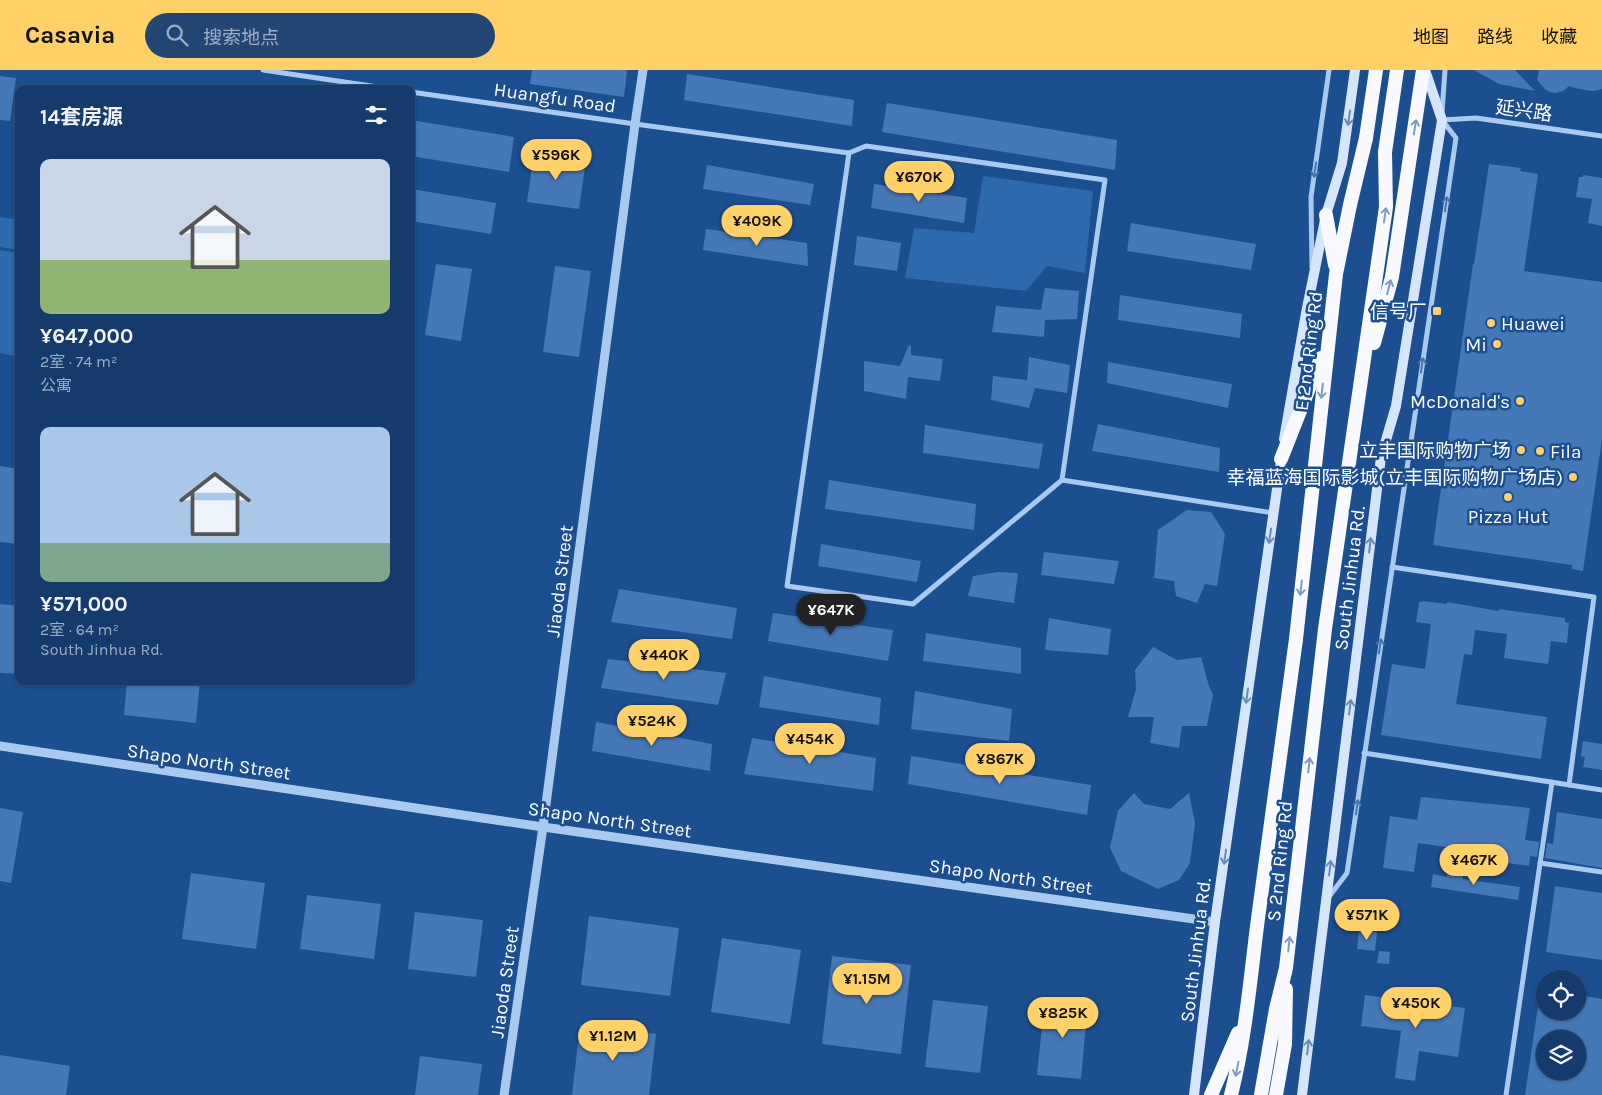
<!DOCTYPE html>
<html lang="zh">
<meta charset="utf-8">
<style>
:root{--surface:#143b6b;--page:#214673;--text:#f1f3f6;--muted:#9dadc1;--line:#33557e;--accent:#ffd166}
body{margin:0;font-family:Karla,"Noto Sans SC",sans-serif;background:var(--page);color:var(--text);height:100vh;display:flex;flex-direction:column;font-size:19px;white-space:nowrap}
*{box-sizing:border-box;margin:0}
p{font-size:16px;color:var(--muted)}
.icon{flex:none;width:28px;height:28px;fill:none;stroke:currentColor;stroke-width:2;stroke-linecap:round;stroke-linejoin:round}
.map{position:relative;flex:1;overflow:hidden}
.details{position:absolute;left:15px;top:15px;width:400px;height:600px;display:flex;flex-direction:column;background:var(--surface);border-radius:10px;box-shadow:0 1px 4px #0004,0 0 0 1px var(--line)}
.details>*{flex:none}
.fabs{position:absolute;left:1536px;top:900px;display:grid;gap:10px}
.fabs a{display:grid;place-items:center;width:50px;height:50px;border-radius:50%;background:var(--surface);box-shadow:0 1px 4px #0004,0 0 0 1px var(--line);font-size:25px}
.price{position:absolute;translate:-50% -42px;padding:0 11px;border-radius:18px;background:var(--accent);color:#111;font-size:16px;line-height:32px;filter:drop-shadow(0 1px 2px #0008)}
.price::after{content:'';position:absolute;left:50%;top:30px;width:15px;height:11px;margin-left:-8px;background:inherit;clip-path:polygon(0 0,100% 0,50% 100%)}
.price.on{background:#222;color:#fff}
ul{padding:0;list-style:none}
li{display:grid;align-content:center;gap:10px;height:265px;padding:0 25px}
li span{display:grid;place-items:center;height:155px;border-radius:10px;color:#555}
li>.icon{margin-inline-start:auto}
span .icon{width:90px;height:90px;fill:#fffc;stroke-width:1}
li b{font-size:21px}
h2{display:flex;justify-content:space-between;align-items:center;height:60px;padding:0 25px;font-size:21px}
header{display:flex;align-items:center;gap:30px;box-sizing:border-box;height:70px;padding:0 25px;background:var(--accent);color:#111}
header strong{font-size:24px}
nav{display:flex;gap:28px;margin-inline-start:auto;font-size:18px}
.search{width:350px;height:45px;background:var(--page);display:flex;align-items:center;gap:12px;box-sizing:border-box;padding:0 18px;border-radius:28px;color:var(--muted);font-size:19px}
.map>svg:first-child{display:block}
</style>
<header>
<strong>Casavia</strong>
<div class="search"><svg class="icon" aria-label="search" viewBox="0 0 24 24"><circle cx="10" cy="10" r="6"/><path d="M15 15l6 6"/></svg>搜索地点</div>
<nav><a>地图</a><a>路线</a><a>收藏</a></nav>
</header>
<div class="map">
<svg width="1602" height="1025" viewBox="0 0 1602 1025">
<rect width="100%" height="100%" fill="#1b4f8f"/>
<g fill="#2e69ad">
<polygon points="983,106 1093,121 1085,203 1047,196 1026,221 905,208 914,158 974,163"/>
<polygon points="0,147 19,150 19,180 0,177"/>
<polygon points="0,180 19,183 19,287 0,283"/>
</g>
<g fill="#4478b7" fill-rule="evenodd">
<polygon points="532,0 627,0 624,27 530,14"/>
<polygon points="1474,0 1515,0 1535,21 1499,14"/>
<polygon points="1539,0 1602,0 1602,19 1593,21 1579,19 1569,16 1563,21 1556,23 1550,22 1545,19 1537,10"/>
<polygon points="687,4 854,30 852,56 684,30"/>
<polygon points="0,6 16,8 10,51 0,50"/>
<polygon points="887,33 1117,70 1115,100 882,62"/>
<polygon points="411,50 514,67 509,102 411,86"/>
<polygon points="534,83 586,90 579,139 527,132"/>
<polygon points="1489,94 1521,98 1520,101 1538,104 1524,201 1602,212 1602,369 1583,501 1572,499 1572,495 1433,475 1473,194 1474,194"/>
<polygon points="707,95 814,114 810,135 703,119"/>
<polygon points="1583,105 1602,108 1602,156 1588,153 1592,129 1576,127 1579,107 1583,107"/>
<polygon points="874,114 967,128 964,153 871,138"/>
<polygon points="411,119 496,133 491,164 411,151"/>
<polygon points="1131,153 1256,174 1251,200 1127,181"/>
<polygon points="706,159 807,173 808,196 703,180"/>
<polygon points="857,166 901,173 897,201 854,195"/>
<polygon points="436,194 472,199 461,271 425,265"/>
<polygon points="555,196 591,201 579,287 543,282"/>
<polygon points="1045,218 1079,221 1077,249 1045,250 1044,267 992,262 996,236 1041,240"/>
<polygon points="1120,225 1242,244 1240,268 1118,250"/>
<polygon points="909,275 911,276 911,285 943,289 940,311 908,307 906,329 864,321 864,291 900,296"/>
<polygon points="1029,287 1070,295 1067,323 1035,318 1029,338 991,330 993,306 1027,310"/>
<polygon points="1108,292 1232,314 1228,338 1107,313"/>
<polygon points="1098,354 1220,378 1219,402 1092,381"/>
<polygon points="925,355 1043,374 1039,399 923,383"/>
<polygon points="0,396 19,399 19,474 0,472"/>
<polygon points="829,410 976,434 974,460 825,439"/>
<polygon points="1187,440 1211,442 1225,464 1217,516 1205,514 1197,533 1176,526 1174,511 1154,508 1158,460"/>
<polygon points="821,474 921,491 917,512 818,496"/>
<polygon points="1044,482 1119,491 1114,514 1041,505"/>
<polygon points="998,502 1018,503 1014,533 968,526 973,506"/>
<polygon points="619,519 737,538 732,569 611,552"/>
<polygon points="1423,531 1447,534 1447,532 1499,541 1499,539 1565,548 1565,552 1569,553 1567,573 1551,571 1548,594 1504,588 1507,564 1475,560 1472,585 1464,584 1456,634 1547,647 1541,689 1381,665 1392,594 1425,599 1431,554 1416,552 1419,532 1422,532"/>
<polygon points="0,534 19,536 19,604 0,603"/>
<polygon points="773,543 893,560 888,591 768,571"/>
<polygon points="1049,548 1111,559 1108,585 1045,580"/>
<polygon points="926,563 1021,578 1021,604 923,591"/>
<polygon points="1153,577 1177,590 1201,587 1209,616 1213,625 1207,656 1182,656 1179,678 1150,673 1154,647 1128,647 1136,619 1135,600"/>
<polygon points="608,589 726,603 718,635 601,618"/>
<polygon points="764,606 881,628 879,655 759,637"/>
<polygon points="127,611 200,611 196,653 124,645"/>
<polygon points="915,621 1012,639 1009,671 911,659"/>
<polygon points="596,652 712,674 710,701 592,681"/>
<polygon points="752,668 876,688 873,721 744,704"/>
<polygon points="1583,671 1602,674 1602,700 1583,697 1585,687 1581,686"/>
<polygon points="911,686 1091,715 1087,745 908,714"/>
<polygon points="1134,723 1144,734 1170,739 1189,723 1195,753 1190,793 1179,810 1158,819 1121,801 1110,778 1118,741"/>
<polygon points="1421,727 1530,738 1525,770 1539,772 1537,787 1530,786 1529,796 1507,793 1508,786 1418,773 1414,802 1383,798 1390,746 1417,750"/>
<polygon points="0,738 23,742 11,813 0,811"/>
<polygon points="1557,742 1602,749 1602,798 1545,788 1547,773 1553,774"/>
<polygon points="1448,802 1463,804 1463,809 1520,817 1518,830 1431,817 1433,804 1447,807"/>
<polygon points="191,803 265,813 256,879 182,869"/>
<polygon points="1555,816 1602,823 1602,890 1546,882"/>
<polygon points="307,825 381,834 374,889 300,879"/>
<polygon points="415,842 483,850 476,907 408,899"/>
<polygon points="589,846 679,858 670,926 581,915"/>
<polygon points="1359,861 1377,862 1375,881 1357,879"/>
<polygon points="722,868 801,880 790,954 711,942"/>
<polygon points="1379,881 1390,882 1389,894 1377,893"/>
<polygon points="832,886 911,895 901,984 822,974"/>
<polygon points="1365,925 1465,938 1458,987 1419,981 1415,1011 1395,1008 1401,961 1361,956"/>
<path d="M1578,925L1602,929V1025H1525L1538,936L1545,937V941H1578ZM1545,969H1578V1001H1545Z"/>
<polygon points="1045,928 1088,933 1081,1009 1037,1005"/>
<polygon points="933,930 988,936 980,1003 925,997"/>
<polygon points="580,955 656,964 649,1025 572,1025"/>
<polygon points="0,985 70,996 66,1025 0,1025"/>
<polygon points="420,986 482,994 478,1025 415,1025"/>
</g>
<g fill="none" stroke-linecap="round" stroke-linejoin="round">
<g stroke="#a9c9ee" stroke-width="5">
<polyline points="263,0 392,19"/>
<polyline points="411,22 635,54 849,83 866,76 1105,110 1062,410 1273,443"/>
<polyline points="1442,42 1445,0"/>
<polyline points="1442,50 1476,48 1602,66"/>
<polyline points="849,83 787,516 913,534 1062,410"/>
<polyline points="1312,198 1311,127 1329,0"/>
<polyline points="1392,497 1594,527 1569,715"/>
<polyline points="1364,683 1602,720"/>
<polyline points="1540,793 1602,802"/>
<polyline points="1328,828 1347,803 1456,68 1442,50"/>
<polyline points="1506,1025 1552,712"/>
</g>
<g stroke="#a9c9ee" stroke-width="9">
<polyline points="0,676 543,757 1215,852"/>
<polyline points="504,1025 543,757 635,54 643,0"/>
</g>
<g stroke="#d6e6fa" stroke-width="10">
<polyline points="1284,369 1306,243 1326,145 1342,93 1355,0"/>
<polyline points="1194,1025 1215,852 1282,384"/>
<polyline points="1302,1025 1381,387 1396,336 1442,50 1425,0"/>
</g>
<g stroke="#f8faff" stroke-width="14">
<polyline points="1326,145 1335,195"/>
<polyline points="1374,273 1392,207 1423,0"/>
<polyline points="1281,389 1321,288"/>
<polyline points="1296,569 1336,204 1350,135 1366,68"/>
<polyline points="1261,1025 1276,939 1286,898 1325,559 1386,137 1385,82 1397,0"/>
<polyline points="1276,1025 1285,974 1286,919"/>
</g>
<g stroke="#f8faff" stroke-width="14">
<polyline points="1366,68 1376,0"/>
<polyline points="1211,1025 1238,963"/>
<path d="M1231,1025C1245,969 1250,913 1257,856C1270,760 1283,665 1296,569"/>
</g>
</g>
<defs><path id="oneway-shaft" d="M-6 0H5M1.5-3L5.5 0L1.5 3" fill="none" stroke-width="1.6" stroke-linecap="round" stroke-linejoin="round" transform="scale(1.25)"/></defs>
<g stroke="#668bba">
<use href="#oneway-shaft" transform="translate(1349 48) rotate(98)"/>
<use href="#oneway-shaft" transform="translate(1270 466) rotate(98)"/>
<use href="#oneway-shaft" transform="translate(1370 475) rotate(-83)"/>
<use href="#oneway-shaft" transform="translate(1247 626) rotate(98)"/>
<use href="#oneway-shaft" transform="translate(1350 637) rotate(-83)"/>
<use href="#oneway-shaft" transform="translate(1225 787) rotate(98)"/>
<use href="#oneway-shaft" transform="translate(1330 798) rotate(-83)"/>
<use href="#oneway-shaft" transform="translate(1308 977) rotate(-83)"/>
</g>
<g stroke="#7e9cc1">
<use href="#oneway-shaft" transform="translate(1415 57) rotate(-81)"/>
<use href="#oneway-shaft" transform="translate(1385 145) rotate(-82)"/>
<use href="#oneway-shaft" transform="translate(1389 217) rotate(-75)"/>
<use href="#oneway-shaft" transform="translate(1322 321) rotate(96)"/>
<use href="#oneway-shaft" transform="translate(1301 518) rotate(96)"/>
<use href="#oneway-shaft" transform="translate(1309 695) rotate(-84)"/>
<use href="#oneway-shaft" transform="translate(1289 874) rotate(-84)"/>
<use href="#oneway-shaft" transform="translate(1237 999) rotate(101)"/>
</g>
<g stroke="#4674ac">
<use href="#oneway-shaft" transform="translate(1315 100) rotate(98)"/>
<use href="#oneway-shaft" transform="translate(1446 134) rotate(-82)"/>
<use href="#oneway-shaft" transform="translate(1422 295) rotate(-82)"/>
<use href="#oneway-shaft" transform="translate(1380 576) rotate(-82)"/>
<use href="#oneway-shaft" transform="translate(1357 737) rotate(-82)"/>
</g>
<g fill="#ffd166" stroke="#1b4f8f" stroke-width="2">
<rect x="1432" y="236" width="10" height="10" rx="2.5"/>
<circle cx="1491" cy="253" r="5"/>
<circle cx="1497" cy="274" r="5"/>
<circle cx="1520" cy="331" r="5"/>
<circle cx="1521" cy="380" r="5"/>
<circle cx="1540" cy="381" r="5"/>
<circle cx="1573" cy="407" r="5"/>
<circle cx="1508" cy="427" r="5"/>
</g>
<g text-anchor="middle" stroke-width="5" stroke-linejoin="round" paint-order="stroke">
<g font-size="19" fill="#fff" stroke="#1b4f8f">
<text transform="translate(555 27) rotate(8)" y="7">Huangfu Road</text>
<text transform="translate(1524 40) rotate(8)" y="7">延兴路</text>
<text transform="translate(1308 281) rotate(-83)" y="7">E 2nd Ring Rd</text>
<text transform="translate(1349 508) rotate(-83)" y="7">South Jinhua Rd.</text>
<text transform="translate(559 511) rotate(-83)" y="7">Jiaoda Street</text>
<text transform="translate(209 691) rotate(8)" y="7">Shapo North Street</text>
<text transform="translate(610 749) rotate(8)" y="7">Shapo North Street</text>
<text transform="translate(1279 791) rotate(-84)" y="7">S 2nd Ring Rd</text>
<text transform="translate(1011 806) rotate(8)" y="7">Shapo North Street</text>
<text transform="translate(1195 880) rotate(-83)" y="7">South Jinhua Rd.</text>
<text transform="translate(504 912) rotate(-82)" y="7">Jiaoda Street</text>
</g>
<g font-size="19" fill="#fff" stroke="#1b4f8f" text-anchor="end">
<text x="1427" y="248">信号厂</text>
<text x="1501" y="260" text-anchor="start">Huawei</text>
<text x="1487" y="281">Mi</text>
<text x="1510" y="338">McDonald's</text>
<text x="1511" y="387">立丰国际购物广场</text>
<text x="1550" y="388" text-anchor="start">Fila</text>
<text x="1563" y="414">幸福蓝海国际影城(立丰国际购物广场店)</text>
<text x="1508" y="453" text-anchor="middle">Pizza Hut</text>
</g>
</g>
</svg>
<div class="fabs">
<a><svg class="icon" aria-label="locate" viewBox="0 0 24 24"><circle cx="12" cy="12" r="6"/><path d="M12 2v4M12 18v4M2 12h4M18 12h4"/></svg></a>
<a><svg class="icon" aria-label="layers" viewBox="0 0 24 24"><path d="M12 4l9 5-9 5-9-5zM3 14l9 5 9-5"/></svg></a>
</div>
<b class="price" style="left:556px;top:111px">¥596K</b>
<b class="price" style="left:919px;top:133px">¥670K</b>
<b class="price" style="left:757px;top:177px">¥409K</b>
<b class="price on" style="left:831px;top:566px">¥647K</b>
<b class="price" style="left:664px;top:611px">¥440K</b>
<b class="price" style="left:652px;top:677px">¥524K</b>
<b class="price" style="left:810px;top:695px">¥454K</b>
<b class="price" style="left:1000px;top:715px">¥867K</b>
<b class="price" style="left:1474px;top:816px">¥467K</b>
<b class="price" style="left:1367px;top:871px">¥571K</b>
<b class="price" style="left:867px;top:935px">¥1.15M</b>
<b class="price" style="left:1416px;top:959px">¥450K</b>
<b class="price" style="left:1063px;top:969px">¥825K</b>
<b class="price" style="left:613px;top:992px">¥1.12M</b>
<section class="details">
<h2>14套房源<svg class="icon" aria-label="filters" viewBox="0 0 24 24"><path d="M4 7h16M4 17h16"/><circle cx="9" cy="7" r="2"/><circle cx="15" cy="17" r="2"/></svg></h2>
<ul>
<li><span style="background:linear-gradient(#c9d6e8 65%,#8fb573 0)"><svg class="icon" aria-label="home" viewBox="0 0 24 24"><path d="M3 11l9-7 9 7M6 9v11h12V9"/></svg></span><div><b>¥647,000</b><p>2室 · 74 m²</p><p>公寓</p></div></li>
<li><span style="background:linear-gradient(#a9c7e8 75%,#7fa58c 0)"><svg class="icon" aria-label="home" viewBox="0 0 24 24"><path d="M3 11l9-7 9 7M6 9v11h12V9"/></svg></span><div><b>¥571,000</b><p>2室 · 64 m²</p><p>South Jinhua Rd.</p></div></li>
</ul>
</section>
</div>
